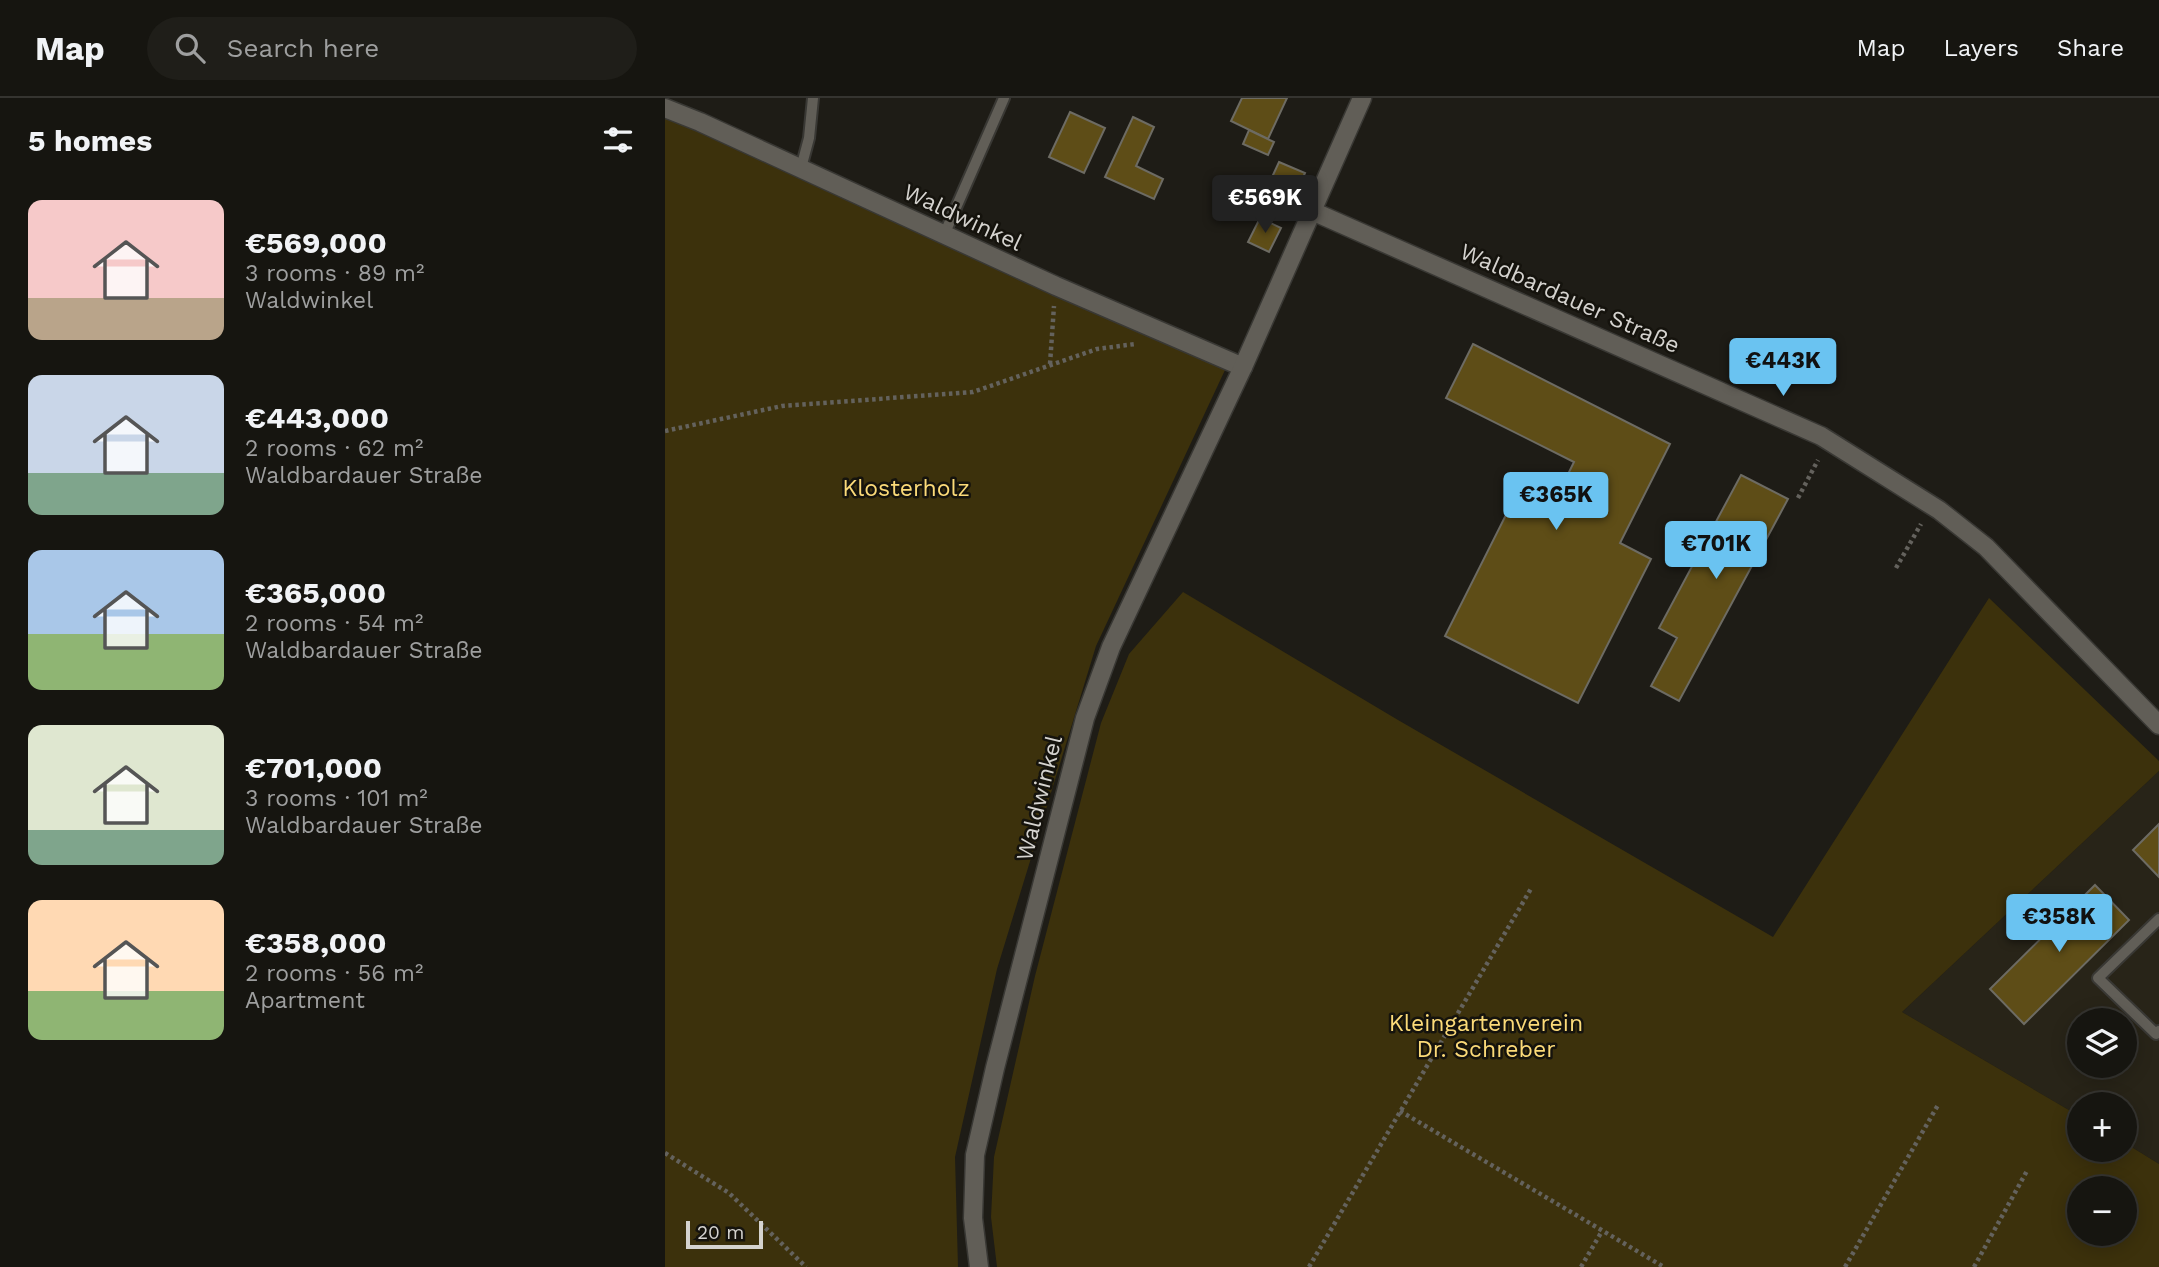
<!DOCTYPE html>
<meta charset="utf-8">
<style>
:root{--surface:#161510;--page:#1f1e19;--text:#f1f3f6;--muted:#9e9f9f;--line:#353430;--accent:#6ac3f1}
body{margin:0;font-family:"Work Sans",sans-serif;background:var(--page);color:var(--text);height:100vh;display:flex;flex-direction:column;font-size:26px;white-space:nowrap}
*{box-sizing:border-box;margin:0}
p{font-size:23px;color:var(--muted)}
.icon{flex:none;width:38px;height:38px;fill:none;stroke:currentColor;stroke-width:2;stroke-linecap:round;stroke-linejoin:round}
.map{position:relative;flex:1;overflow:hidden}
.panel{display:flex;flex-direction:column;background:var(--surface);width:665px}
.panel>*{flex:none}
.buttons{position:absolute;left:1402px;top:910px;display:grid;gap:14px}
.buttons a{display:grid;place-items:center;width:70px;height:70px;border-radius:50%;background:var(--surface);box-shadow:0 4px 18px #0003,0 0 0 2px var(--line);font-size:35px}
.scale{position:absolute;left:21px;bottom:18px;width:77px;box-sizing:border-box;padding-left:7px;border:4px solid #d5d3cf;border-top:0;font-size:19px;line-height:24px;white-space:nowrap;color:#d5d3cf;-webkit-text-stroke:5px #15130d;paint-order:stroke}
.price{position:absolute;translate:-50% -60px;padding:0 16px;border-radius:7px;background:var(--accent);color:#111;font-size:23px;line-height:46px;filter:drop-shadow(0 2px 4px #0008)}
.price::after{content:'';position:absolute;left:50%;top:42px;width:21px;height:16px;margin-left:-10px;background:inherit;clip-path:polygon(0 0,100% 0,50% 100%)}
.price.active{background:#222;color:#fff}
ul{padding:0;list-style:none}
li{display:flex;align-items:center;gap:21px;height:175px;padding:0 28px}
li span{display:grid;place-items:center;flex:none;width:196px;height:140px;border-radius:14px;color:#555}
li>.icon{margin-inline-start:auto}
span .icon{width:84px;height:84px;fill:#fffc;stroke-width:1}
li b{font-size:30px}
h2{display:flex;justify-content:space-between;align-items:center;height:84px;padding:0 28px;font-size:30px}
header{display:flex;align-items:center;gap:42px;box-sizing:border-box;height:98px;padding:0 35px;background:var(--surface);border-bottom:2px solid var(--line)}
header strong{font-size:33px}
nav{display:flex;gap:38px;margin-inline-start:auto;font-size:24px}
.search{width:490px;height:63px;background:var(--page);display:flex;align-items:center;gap:18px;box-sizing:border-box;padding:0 24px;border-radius:38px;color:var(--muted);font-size:26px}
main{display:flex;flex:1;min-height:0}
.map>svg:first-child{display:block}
</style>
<header>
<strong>Map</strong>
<div class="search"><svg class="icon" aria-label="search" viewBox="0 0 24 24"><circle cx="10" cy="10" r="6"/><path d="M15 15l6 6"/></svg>Search here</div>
<nav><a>Map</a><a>Layers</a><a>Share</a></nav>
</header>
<main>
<section class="panel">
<h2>5 homes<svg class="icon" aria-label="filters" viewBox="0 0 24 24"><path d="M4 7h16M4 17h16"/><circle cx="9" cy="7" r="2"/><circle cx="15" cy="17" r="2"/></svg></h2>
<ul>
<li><span style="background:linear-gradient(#f6c9c9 70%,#b9a48a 0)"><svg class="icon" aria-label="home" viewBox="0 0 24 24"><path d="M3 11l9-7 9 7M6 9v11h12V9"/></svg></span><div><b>€569,000</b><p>3 rooms · 89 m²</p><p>Waldwinkel</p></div></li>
<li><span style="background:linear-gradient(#c9d6e8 70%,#7fa58c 0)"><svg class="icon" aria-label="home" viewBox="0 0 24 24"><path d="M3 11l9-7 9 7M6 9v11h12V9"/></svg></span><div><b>€443,000</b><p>2 rooms · 62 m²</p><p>Waldbardauer Straße</p></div></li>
<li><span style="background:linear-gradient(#a9c7e8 60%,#8fb573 0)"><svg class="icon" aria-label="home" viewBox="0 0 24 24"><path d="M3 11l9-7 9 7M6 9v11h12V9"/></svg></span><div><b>€365,000</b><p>2 rooms · 54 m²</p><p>Waldbardauer Straße</p></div></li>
<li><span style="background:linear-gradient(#dfe7d0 75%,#7fa58c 0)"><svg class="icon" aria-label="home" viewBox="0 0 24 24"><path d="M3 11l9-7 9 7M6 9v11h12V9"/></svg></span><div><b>€701,000</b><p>3 rooms · 101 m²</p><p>Waldbardauer Straße</p></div></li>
<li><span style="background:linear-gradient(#ffd9b3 65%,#8fb573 0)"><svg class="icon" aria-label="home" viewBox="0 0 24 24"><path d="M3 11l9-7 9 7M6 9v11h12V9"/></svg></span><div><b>€358,000</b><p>2 rooms · 56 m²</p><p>Apartment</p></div></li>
</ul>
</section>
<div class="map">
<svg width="1494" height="1169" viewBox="0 0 1494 1169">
<rect width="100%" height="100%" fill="#1e1c16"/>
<path fill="#282418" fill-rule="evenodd" d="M1494,673V1066L1460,1045V1006H1414V1018L1237,914ZM1414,922H1460V968H1414Z"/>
<g fill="#3c310c" fill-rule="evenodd">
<polygon points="0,18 560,272 431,548 332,871 290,1059 293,1169 0,1169"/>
<path d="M518,494L733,622L1108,839L1324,500L1494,663V673L1237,914L1414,1018V1052H1460V1045L1494,1066V1169H332L326,1119L329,1059L370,878L436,625L464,556ZM1460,1090V1136H1414V1090Z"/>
</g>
<g fill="#5e4d17" stroke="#6d6b63" stroke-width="2">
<polygon points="577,0 622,0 603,41 566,23"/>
<polygon points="405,14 440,30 419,75 384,59"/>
<polygon points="468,19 489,29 471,68 498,81 489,101 440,79"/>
<polygon points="584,32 609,44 603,57 578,46"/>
<polygon points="614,64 640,75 628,102 602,90"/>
<polygon points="595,120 616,130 604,154 583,144"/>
<polygon points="808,246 1005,346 955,445 986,461 913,605 780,538 851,397 885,413 909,364 781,300"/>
<polygon points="1076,377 1123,401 1014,603 986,588 1012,540 994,530"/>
<polygon points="1494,726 1494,779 1468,752"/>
<polygon points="1430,787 1464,822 1359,926 1325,891"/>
</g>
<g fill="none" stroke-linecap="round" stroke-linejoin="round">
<g stroke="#393834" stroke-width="14">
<g id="service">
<polyline points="136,70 144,40 148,0"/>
<polyline points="279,137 339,0"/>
<polyline points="1494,821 1433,880 1491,936 1494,933"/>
</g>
</g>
<g stroke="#393834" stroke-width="21">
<g id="minor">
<polyline points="0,10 35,24 391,188 578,269"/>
<polyline points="647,113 1156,338 1274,412 1321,449 1494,627"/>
<polyline points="314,1169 308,1120 310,1057 330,970 420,620 446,549 578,269 697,0"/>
</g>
</g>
<g stroke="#64625d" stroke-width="4.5" stroke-dasharray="3.5 3.5" stroke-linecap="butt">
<polyline points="385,266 389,208"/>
<polyline points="0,333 117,308 308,294 432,251 470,246"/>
<polyline points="1133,400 1153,362"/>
<polyline points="1231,470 1256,426"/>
<polyline points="735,1013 999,1169"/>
<polyline points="0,1055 64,1095 141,1169"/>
<polyline points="644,1169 867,789"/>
<polyline points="916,1169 937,1133"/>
<polyline points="1180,1169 1273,1007"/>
<polyline points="1309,1169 1363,1071"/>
</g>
<use href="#service" stroke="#615e57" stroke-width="10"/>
<use href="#minor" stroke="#615e57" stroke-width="18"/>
</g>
<g text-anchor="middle" stroke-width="5" stroke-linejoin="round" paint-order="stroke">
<g font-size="23" fill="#d5d3cf" stroke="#15130d">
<text transform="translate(298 119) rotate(25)" y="8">Waldwinkel</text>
<text transform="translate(905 200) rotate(24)" y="8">Waldbardauer Straße</text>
<text transform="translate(374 700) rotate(-76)" y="8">Waldwinkel</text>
</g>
<g font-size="23" fill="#fbda78" stroke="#15130d">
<text x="241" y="398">Klosterholz</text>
<text x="821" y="933">Kleingartenverein<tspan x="821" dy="26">Dr. Schreber</tspan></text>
</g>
</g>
</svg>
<div class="buttons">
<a><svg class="icon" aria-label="layers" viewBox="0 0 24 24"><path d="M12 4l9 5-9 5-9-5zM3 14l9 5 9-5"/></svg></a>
<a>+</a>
<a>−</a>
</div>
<div class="scale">20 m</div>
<b class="price active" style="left:600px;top:137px">€569K</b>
<b class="price" style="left:1118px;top:300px">€443K</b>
<b class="price" style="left:891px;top:434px">€365K</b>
<b class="price" style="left:1051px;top:483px">€701K</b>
<b class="price" style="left:1394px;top:856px">€358K</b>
</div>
</main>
